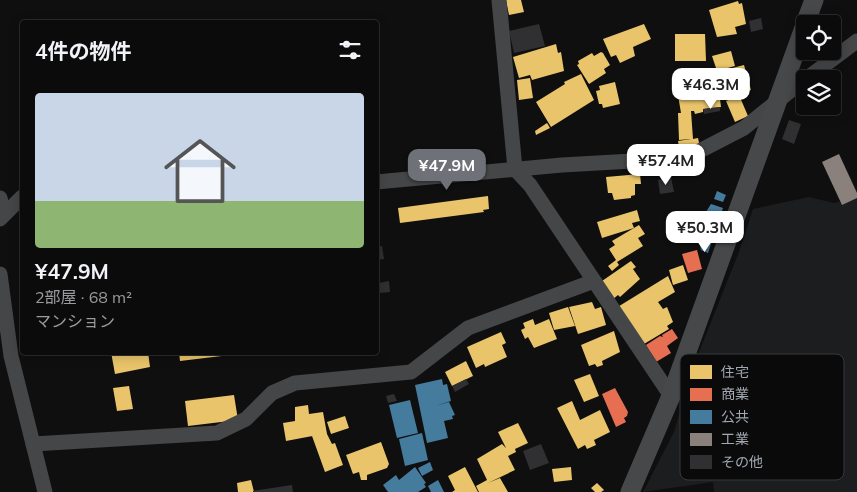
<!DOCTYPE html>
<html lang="ja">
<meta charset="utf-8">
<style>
:root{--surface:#0b0b0c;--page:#19191a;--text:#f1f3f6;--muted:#9a9b9d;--line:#2b2b2d;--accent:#6e7278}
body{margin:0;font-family:Mulish,"Noto Sans JP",sans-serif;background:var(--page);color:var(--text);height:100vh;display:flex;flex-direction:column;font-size:19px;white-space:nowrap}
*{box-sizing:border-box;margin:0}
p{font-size:16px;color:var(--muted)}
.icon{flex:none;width:28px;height:28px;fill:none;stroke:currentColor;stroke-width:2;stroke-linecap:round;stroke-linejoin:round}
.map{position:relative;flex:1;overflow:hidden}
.details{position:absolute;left:20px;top:20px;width:359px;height:335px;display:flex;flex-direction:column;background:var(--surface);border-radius:5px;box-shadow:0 2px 12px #0003,0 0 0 1px var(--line)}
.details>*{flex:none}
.tools{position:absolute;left:796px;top:15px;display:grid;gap:10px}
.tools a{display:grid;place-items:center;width:45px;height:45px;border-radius:5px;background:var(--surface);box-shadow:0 2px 12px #0003,0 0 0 1px var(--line);font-size:25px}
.price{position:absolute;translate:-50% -42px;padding:0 11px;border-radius:10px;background:#fff;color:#222;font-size:16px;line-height:32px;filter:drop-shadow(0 1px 2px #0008)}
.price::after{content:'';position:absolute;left:50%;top:30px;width:15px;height:11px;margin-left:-8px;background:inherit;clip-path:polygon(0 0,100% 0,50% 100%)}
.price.selected{background:var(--accent);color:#fff}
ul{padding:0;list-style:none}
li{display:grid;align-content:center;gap:10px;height:265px;padding:0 15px}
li+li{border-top:1px solid var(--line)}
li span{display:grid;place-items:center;height:155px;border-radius:5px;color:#555}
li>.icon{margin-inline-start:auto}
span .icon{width:90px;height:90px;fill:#fffc;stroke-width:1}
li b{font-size:21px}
h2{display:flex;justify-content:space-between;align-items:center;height:60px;padding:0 15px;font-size:21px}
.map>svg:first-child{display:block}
</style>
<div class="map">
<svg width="857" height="492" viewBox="0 0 857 492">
<rect width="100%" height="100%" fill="#0f0f10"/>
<polygon fill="#1c1d1e" points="809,197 834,203 857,197 857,492 714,492 713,482 643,492 674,432 693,367 739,252 753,209"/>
<g fill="#e9c46a">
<polygon points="506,0 521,0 524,12 509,15"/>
<polygon points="738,1 739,4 742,3 746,24 735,27 737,34 717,37 709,10"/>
<polygon points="644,24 651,39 633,47 635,56 620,63 616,55 611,57 603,39"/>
<polygon points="675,34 705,34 706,61 675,61"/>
<polygon points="556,44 558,53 561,52 564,71 532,80 530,75 519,78 513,57"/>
<polygon points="731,51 735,66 717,71 712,56"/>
<polygon points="601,52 603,53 610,65 604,69 606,73 589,84 577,65 579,64 578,61 592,53 594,56"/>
<polygon points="744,65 751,90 724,97 717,72"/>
<polygon points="715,73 716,82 700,85 699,76"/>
<polygon points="581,74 594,100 551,127 536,102 565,84 564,82"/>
<polygon points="530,78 533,98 519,100 517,80"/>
<polygon points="615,82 620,104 603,108 602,104 599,104 596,91 600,90 599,86"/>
<polygon points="718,83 721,107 703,109 703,112 695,114 694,111 691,111 693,139 698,138 701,152 680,155 678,141 691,139 679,140 678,113 681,113 677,89"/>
<polygon points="739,95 748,116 735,122 726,101"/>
<polygon points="547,123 550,128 536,135 535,131"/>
<polygon points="640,174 641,184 635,184 635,195 631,196 631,198 614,200 612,193 608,193 606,177"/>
<polygon points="488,196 489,209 483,210 484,212 400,223 398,208"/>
<polygon points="637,210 640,221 632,223 634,228 602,238 597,222"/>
<polygon points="639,225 645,234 638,238 643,246 617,262 619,265 612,271 608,266 616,260 609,249 615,245 612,241"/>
<polygon points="631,261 636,267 633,269 640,279 620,297 618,295 612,300 602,281"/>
<polygon points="683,265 688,280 673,285 669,270"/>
<polygon points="668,276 675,292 658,302 663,309 667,307 673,322 667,326 669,329 644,344 616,308"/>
<polygon points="592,302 595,309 601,307 606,325 578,334 569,307"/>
<polygon points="568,307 575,326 554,330 549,313"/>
<polygon points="533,319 535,325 549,319 557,339 534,348 528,337 525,339 521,330 525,328 523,323"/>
<polygon points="614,331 620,352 602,361 603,365 597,367 595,364 589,366 581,345"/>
<polygon points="501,332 506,343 502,345 507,357 485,367 484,364 476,368 467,347"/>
<polygon points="111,352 148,352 150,367 115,374"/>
<polygon points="179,352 230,352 230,355 180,361"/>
<polygon points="466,361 473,376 452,386 445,372"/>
<polygon points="590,374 599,396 584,402 574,380"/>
<polygon points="129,386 133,409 117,411 113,388"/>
<polygon points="234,395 238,420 188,426 185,401"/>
<polygon points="572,401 580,420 600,410 610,432 594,440 596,445 587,449 585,445 578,449 557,408"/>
<polygon points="308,405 309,414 323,412 327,434 332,444 335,443 343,465 325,472 312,436 323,434 286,441 283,423 295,421 295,407"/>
<polygon points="345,416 349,428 331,434 327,422"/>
<polygon points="518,423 528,443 515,449 516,452 508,456 515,470 488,483 500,478 508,492 479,492 476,486 487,480 477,459 502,444 506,448 498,432"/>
<polygon points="381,442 389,464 387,468 367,475 367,480 361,480 359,472 353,474 346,455"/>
<polygon points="465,467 478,492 452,492 455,490 448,476"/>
<polygon points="571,467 572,480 554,482 552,469"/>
<polygon points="251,480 254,492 238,492 237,483"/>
<polygon points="597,483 604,490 601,492 595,492 591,488"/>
</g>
<g fill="#e76f51">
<polygon points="697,250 702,269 688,273 682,254"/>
<polygon points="672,329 678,338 667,346 671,353 656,362 646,345 660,336 663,337 662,335"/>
<polygon points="615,388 628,412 627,416 624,418 626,422 616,427 602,394"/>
</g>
<g fill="#457b9d">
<polygon points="717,191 726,195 723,202 714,199"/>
<polygon points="711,204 723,208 708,253 701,250 698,236 694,236 691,227 695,227 696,216 704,215"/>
<polygon points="442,379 443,385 447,384 451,401 435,406 449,402 455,415 452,416 453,419 444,421 448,438 427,443 415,385"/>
<polygon points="410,400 418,433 397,438 389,405"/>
<polygon points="422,433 428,460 405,466 399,439"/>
<polygon points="430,462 433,470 422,476 418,468"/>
<polygon points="415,467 426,483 424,484 426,487 418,492 388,492 383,485 396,475 399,480"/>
<polygon points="438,480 444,492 431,492 428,486"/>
</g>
<polygon fill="#8a817c" points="839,154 857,193 857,198 842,205 822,162"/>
<g fill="#303032">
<polygon points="761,18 763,29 751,32 749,21"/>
<polygon points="539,24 545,46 514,53 509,31"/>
<polygon points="720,107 720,111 704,114 703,109"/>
<polygon points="789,120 801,124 794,144 782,139"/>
<polygon points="671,177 674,192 660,194 658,180"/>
<polygon points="382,246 384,259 376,260 376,247"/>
<polygon points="389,281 390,292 379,293 378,283"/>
<polygon points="466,379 469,384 455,392 452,386"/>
<polygon points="394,394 397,401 388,403 386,396"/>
<polygon points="541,444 549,463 530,470 523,451"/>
<polygon points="292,485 293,492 253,492 253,491"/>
</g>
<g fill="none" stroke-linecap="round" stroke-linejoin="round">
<g stroke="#444648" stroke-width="15">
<polyline points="499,0 515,169 530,185 671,396"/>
<polyline points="806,79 857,41"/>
<polyline points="376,182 562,165 686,158 744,128 805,79"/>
<polyline points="0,198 4,214"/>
<polyline points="0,219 22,197"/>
<polyline points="0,274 11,356 45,492"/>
<polyline points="33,444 217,433 246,419 272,393 295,383 411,372 468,328 594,281"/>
</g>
<g stroke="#47484a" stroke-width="19">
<polyline points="805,24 814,0"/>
<polyline points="630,492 671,396 805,25"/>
</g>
</g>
<rect x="680" y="354" width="164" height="126" rx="8" fill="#0a0a0b" stroke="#37393d" stroke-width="1"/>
<rect x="690" y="365" width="22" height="14" fill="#e9c46a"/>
<rect x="690" y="388" width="22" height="13" fill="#e76f51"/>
<rect x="690" y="410" width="22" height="14" fill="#457b9d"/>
<rect x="690" y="433" width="22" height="13" fill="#8a817c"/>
<rect x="690" y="455" width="22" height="14" fill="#303032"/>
<g font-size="14" fill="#a1a8b0">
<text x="721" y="377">住宅</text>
<text x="721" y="399">商業</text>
<text x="721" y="422">公共</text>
<text x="721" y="444">工業</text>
<text x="721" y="467">その他</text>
</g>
</svg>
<div class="tools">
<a><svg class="icon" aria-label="locate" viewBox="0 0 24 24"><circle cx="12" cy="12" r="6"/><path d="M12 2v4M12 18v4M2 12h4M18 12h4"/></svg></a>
<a><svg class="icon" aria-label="layers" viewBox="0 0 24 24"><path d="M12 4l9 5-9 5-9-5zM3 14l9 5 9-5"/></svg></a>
</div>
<b class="price" style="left:711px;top:110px">¥46.3M</b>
<b class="price" style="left:666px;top:186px">¥57.4M</b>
<b class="price selected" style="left:447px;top:191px">¥47.9M</b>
<b class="price" style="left:705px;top:253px">¥50.3M</b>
<section class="details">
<h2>4件の物件<svg class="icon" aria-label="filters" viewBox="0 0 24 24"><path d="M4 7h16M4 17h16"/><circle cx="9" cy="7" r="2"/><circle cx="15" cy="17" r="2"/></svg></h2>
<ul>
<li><span style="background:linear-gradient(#c9d6e8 70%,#8fb573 0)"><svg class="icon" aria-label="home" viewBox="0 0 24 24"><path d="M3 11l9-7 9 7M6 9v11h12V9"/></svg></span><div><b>¥47.9M</b><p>2部屋 · 68 m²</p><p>マンション</p></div></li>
</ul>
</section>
</div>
